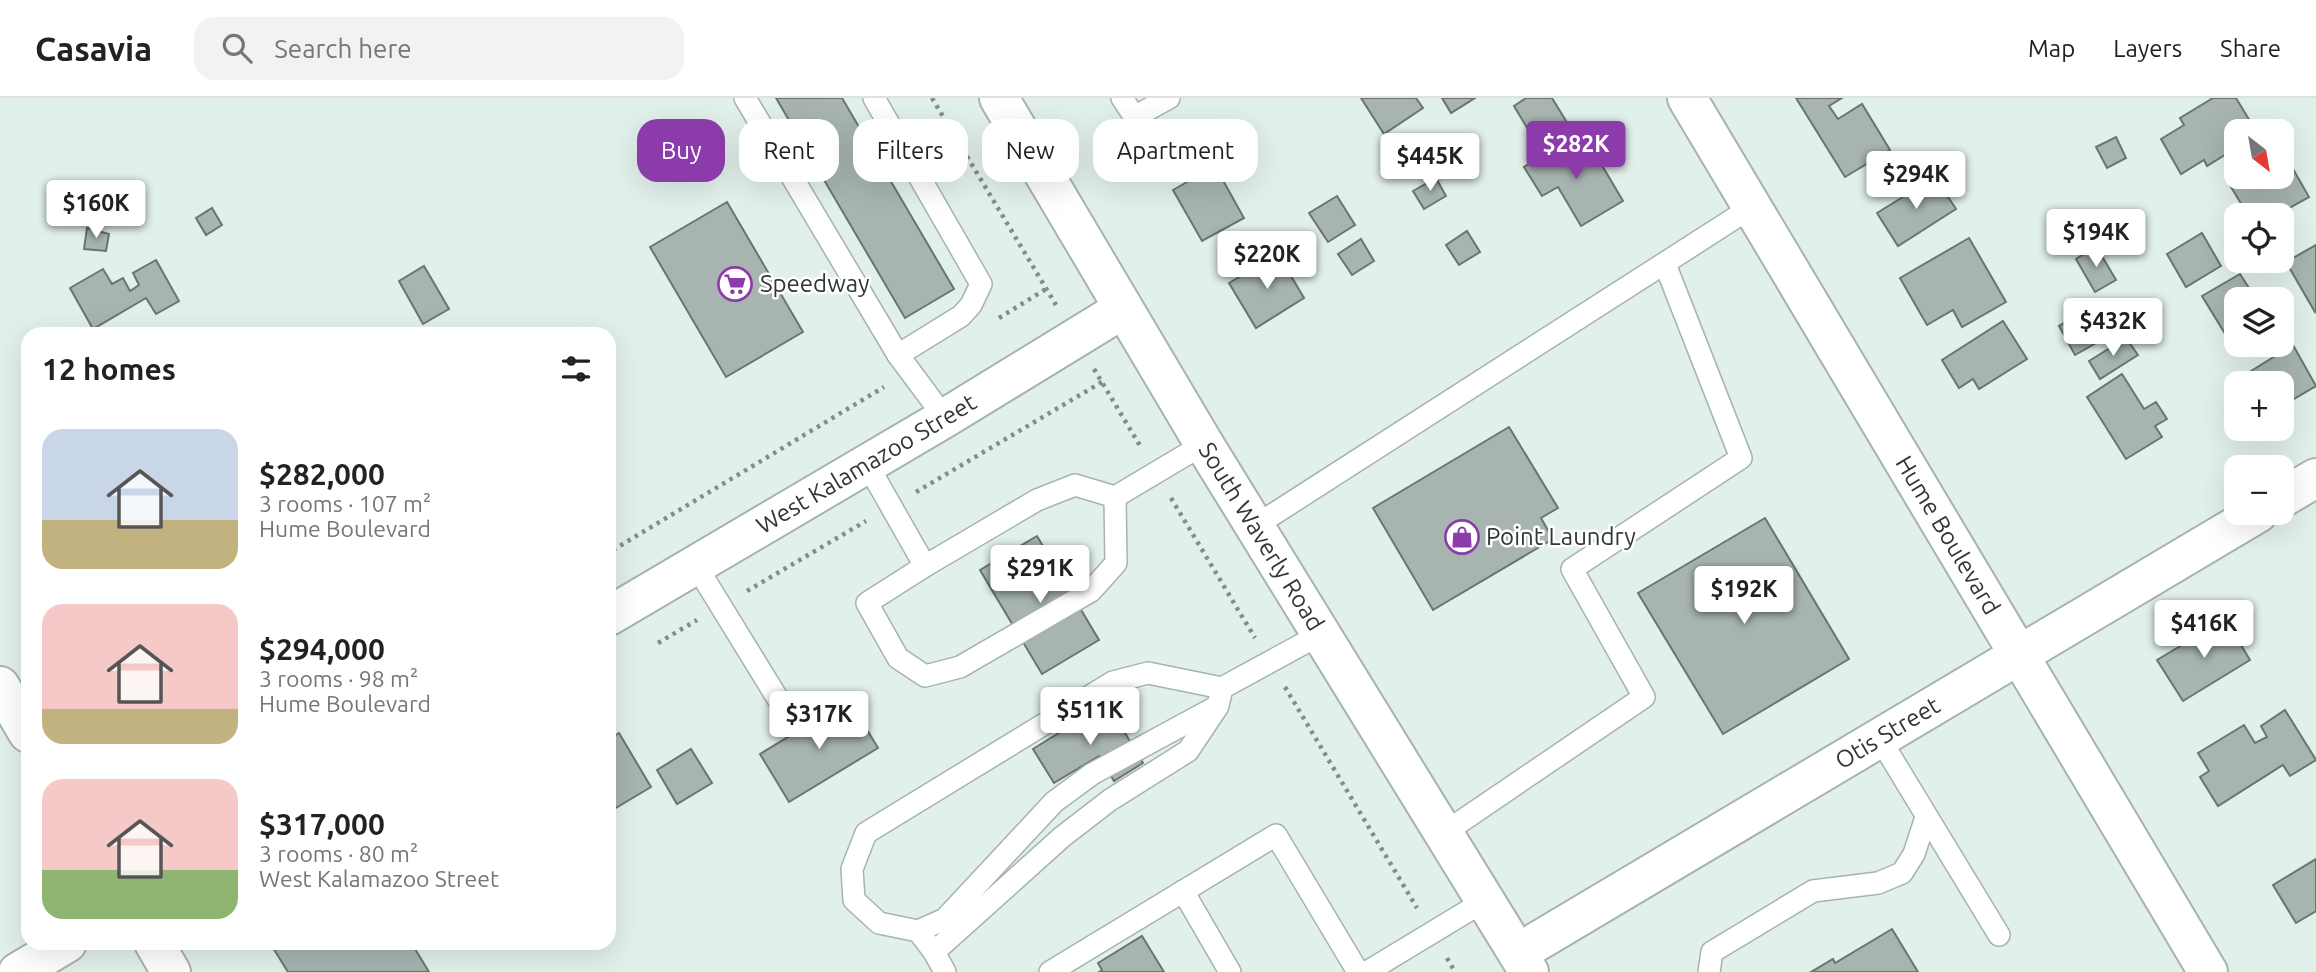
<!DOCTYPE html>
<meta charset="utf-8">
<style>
:root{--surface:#fff;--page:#f2f2f2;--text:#222;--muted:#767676;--line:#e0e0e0;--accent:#8c3baa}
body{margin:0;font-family:Ubuntu,sans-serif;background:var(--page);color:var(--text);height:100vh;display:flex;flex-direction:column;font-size:26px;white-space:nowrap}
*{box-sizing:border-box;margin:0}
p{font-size:23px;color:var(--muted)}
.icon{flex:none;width:38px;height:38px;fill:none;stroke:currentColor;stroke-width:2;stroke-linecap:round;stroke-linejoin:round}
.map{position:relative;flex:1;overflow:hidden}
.panel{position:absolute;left:21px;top:229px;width:595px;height:623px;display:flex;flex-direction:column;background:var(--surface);border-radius:21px;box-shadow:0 7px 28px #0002}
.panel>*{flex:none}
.banner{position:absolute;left:637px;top:21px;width:665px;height:63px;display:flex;gap:14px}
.needle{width:46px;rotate:149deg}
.buttons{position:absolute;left:2224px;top:21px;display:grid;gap:14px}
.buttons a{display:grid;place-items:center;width:70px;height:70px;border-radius:14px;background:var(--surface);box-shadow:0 7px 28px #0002;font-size:35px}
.price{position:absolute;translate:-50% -60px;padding:0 16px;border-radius:7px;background:#fff;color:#222;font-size:23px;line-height:46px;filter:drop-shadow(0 2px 4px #0008)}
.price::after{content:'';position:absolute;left:50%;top:42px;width:21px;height:16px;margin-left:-10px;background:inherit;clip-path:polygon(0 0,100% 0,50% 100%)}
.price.active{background:var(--accent);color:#fff}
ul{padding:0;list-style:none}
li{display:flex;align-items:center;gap:21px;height:175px;padding:0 21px}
li span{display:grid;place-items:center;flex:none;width:196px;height:140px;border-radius:21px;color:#555}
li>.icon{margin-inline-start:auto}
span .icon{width:84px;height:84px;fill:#fffc;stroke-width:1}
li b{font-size:30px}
h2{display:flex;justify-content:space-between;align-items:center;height:84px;padding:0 21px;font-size:30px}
.pill{padding:0 24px;border-radius:21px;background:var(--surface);box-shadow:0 7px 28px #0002;font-size:24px;line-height:63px}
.pill.active{background:var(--accent);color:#fff}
header{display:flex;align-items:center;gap:42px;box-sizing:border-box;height:98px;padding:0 35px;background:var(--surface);border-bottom:2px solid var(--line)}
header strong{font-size:33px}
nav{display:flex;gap:38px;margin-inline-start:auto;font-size:24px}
.search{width:490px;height:63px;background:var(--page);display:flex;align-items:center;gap:18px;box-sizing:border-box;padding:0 24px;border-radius:21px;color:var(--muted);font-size:26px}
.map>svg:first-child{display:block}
</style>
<header>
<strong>Casavia</strong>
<div class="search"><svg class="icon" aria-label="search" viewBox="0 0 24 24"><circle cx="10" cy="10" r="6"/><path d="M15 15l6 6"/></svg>Search here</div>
<nav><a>Map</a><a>Layers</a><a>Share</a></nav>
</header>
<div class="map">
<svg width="2316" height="874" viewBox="0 0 2316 874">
<rect width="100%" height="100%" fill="#e2f0eb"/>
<g fill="#a7b4b0" stroke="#697571" stroke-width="2">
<polygon points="776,0 842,0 954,191 905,220"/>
<polygon points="1361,0 1416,0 1423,10 1384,36"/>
<polygon points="1442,0 1475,0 1451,15"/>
<polygon points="1526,0 1552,0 1571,31 1539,50 1514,8"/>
<polygon points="1796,0 1842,0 1829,8 1838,21 1862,6 1890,52 1845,79"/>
<polygon points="2213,0 2236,0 2256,33 2236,33 2236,50 2207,68 2204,62 2181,76 2161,41 2184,27 2180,20"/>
<polygon points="2116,39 2126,60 2107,70 2096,49"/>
<polygon points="1587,42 1623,103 1581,128 1558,89 1542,98 1524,69 1552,52 1557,61"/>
<polygon points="1215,68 1244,120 1202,143 1173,92"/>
<polygon points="2282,68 2285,73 2292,69 2309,99 2277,117 2248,117 2228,84 2236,79 2282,79"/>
<polygon points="1935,79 1956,111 1898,148 1877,115"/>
<polygon points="1436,80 1446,98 1424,111 1413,93"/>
<polygon points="1337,98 1355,127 1328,144 1309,115"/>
<polygon points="727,104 803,234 726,279 650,149"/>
<polygon points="212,110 222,127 206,137 196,120"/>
<polygon points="87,130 109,136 106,153 84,151"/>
<polygon points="1467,133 1480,154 1459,167 1446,147"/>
<polygon points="2202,135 2221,168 2186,189 2167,156"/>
<polygon points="1969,140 2006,204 1962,229 1953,212 1927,227 1900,180"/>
<polygon points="1361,141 1374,163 1352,177 1338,156"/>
<polygon points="2316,147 2316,213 2315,214 2286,164"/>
<polygon points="2096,148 2116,182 2095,194 2076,161"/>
<polygon points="1278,156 1304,200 1256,230 1229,185"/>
<polygon points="156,162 179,203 156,216 146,200 93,231 70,190 103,171 112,186 123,180 130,193 139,187 133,175"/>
<polygon points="424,168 449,211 423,226 399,183"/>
<polygon points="2240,176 2256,201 2236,201 2236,226 2224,234 2202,198"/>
<polygon points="2104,202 2121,231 2075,257 2059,228"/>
<polygon points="2003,223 2027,261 1979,291 1973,281 1959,290 1942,262"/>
<polygon points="2126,240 2138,257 2100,281 2089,263"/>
<polygon points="2293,247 2316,288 2282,308 2282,285 2259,285 2251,273"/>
<polygon points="2122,276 2144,311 2156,304 2167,321 2155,328 2162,339 2126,361 2087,299"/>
<polygon points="1509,329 1558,410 1541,420 1553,441 1433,512 1373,410"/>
<polygon points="1765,420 1849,561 1723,636 1638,495"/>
<polygon points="1037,438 1099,542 1042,576 980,472"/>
<polygon points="2225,521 2250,562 2183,603 2157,562"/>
<polygon points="849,602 878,650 789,704 760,656"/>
<polygon points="1107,605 1143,665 1114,683 1099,658 1054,685 1033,651"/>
<polygon points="2285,612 2316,662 2290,678 2283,667 2218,708 2200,679 2209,673 2198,655 2244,627 2255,645 2267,639 2261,628"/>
<polygon points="619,635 651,689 609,714 609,641"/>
<polygon points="691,651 712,685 677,706 657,672"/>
<polygon points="2316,761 2316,813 2296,825 2273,787"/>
<polygon points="1892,831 1918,874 1811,874 1833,861 1835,865"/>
<polygon points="1142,838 1164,874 1099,874 1102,872 1098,865"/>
<polygon points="270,845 414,845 412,846 429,874 288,874"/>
</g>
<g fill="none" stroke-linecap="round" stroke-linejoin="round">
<g stroke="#a6b3ae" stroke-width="24">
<g id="lane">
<polyline points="745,0 898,257 945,320"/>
<polyline points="874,0 981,186 971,207 961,218 898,257"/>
<polyline points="1122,0 1132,15 1136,18 1169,0"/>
<polyline points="867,366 925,468 867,505 898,560 925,578 960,569 1091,493 1116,465 1115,399"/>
<polyline points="1255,428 1752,109"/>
<polyline points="695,466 778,601"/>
<polyline points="925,468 1037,402 1075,387 1115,399 1204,346"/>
<polyline points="1880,641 1999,837"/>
<polyline points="1444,735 1644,599 1572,471 1741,360 1665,166"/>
<polyline points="1183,793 1230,874"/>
<polyline points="918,833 945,821 1054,704 1092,676 1214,610"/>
<polyline points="934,854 1062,739 1110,702 1188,653 1218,608 1222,590"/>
<polyline points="945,874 934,854 918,833 879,825 854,802 852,771 866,735 1113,584 1148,575 1222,590 1321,536"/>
<polyline points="1050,874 1276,737 1358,874"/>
<polyline points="1367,874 1486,802"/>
<polyline points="1709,874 1712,854 1813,793 1878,785 1902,775 1914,756 1926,719"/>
</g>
</g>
<g stroke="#a6b3ae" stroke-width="42">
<g id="street">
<path id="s1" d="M1687,0L2208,874"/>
<polyline points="2282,400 2316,380"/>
<path id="s2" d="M609,518L945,320L1123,211"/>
<polyline points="0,588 28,635"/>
<polyline points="154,845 171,874"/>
<path id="s3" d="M1518,855L2258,415"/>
<polyline points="18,874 67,845"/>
</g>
</g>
<g stroke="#a6b3ae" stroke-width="42">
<g id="secondary">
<path id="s4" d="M999,0L1204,346L1529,874"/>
</g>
</g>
<g stroke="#848d8a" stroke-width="4.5" stroke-dasharray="3.5 5" stroke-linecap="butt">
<polyline points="932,0 1056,207"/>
<polyline points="999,220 1046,191"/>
<polyline points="1094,271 1142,351"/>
<polyline points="916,394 1102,284"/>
<polyline points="1171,400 1255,540"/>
<polyline points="613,452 884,289"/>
<polyline points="747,493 866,423"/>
<polyline points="658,545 697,522"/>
<polyline points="1285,589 1417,810"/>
<polyline points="1447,860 1455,874"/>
</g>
<use href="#lane" stroke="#fff" stroke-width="21"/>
<use href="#street" stroke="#fff" stroke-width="38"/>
<use href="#secondary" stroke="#fff" stroke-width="38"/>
</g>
<defs>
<g id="supermarket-ring" transform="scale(1.75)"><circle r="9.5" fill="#fff" stroke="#8c3baa" stroke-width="1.5"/><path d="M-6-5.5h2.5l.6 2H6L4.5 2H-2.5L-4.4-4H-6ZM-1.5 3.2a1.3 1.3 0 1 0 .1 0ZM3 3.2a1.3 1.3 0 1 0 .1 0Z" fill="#8c3baa"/></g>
<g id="shop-ring" transform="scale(1.75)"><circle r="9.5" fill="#fff" stroke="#8c3baa" stroke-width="1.5"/><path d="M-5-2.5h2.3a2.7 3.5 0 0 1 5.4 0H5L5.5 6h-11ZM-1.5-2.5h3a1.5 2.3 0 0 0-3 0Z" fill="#8c3baa"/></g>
</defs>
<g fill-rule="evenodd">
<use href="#supermarket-ring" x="735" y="186"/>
<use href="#shop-ring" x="1462" y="439"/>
</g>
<g text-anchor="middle" stroke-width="5" stroke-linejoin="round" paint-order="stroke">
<g font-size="24" fill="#313735" stroke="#fff" text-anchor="start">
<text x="760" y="194">Speedway</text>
<text x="1486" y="447">Point Laundry</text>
</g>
<g font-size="24" fill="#313735" stroke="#fff">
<text dy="8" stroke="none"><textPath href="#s2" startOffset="299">West Kalamazoo Street</textPath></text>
<text dy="8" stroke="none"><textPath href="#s1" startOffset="509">Hume Boulevard</textPath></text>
<text dy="8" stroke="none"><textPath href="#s4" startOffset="511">South Waverly Road</textPath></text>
<text dy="8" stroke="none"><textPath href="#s3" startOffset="430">Otis Street</textPath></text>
</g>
</g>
</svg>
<div class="buttons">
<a><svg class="needle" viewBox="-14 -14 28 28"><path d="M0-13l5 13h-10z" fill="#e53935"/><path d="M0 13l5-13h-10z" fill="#767676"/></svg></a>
<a><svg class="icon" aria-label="locate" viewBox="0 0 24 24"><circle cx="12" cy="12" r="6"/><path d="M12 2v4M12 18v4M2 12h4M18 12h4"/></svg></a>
<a><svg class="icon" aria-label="layers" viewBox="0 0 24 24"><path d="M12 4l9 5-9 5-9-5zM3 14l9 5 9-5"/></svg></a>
<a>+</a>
<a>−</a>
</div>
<b class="price active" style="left:1576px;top:83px">$282K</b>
<b class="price" style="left:1430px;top:95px">$445K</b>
<b class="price" style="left:1916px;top:113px">$294K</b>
<b class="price" style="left:96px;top:142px">$160K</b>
<b class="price" style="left:2096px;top:171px">$194K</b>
<b class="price" style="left:1267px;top:193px">$220K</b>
<b class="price" style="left:2113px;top:260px">$432K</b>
<b class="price" style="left:1040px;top:507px">$291K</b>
<b class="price" style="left:1744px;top:528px">$192K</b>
<b class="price" style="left:2204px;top:562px">$416K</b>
<b class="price" style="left:1090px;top:649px">$511K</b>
<b class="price" style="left:819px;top:653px">$317K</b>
<div class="banner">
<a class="pill active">Buy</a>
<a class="pill">Rent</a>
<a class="pill">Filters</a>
<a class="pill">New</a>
<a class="pill">Apartment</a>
</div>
<section class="panel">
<h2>12 homes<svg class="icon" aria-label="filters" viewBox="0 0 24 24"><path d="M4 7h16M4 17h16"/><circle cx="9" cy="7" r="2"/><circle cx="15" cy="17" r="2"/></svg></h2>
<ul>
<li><span style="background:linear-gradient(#c9d6e8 65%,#c2b280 0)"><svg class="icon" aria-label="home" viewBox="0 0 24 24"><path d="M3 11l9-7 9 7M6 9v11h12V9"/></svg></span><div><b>$282,000</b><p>3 rooms · 107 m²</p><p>Hume Boulevard</p></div></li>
<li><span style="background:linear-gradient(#f6c9c9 75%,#c2b280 0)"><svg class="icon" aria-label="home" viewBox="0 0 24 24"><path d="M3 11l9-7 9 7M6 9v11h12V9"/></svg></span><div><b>$294,000</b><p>3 rooms · 98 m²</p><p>Hume Boulevard</p></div></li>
<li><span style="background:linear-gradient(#f6c9c9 65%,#8fb573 0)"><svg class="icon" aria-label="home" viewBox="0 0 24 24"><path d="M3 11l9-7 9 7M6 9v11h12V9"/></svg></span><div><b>$317,000</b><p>3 rooms · 80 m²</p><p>West Kalamazoo Street</p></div></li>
</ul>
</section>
</div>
